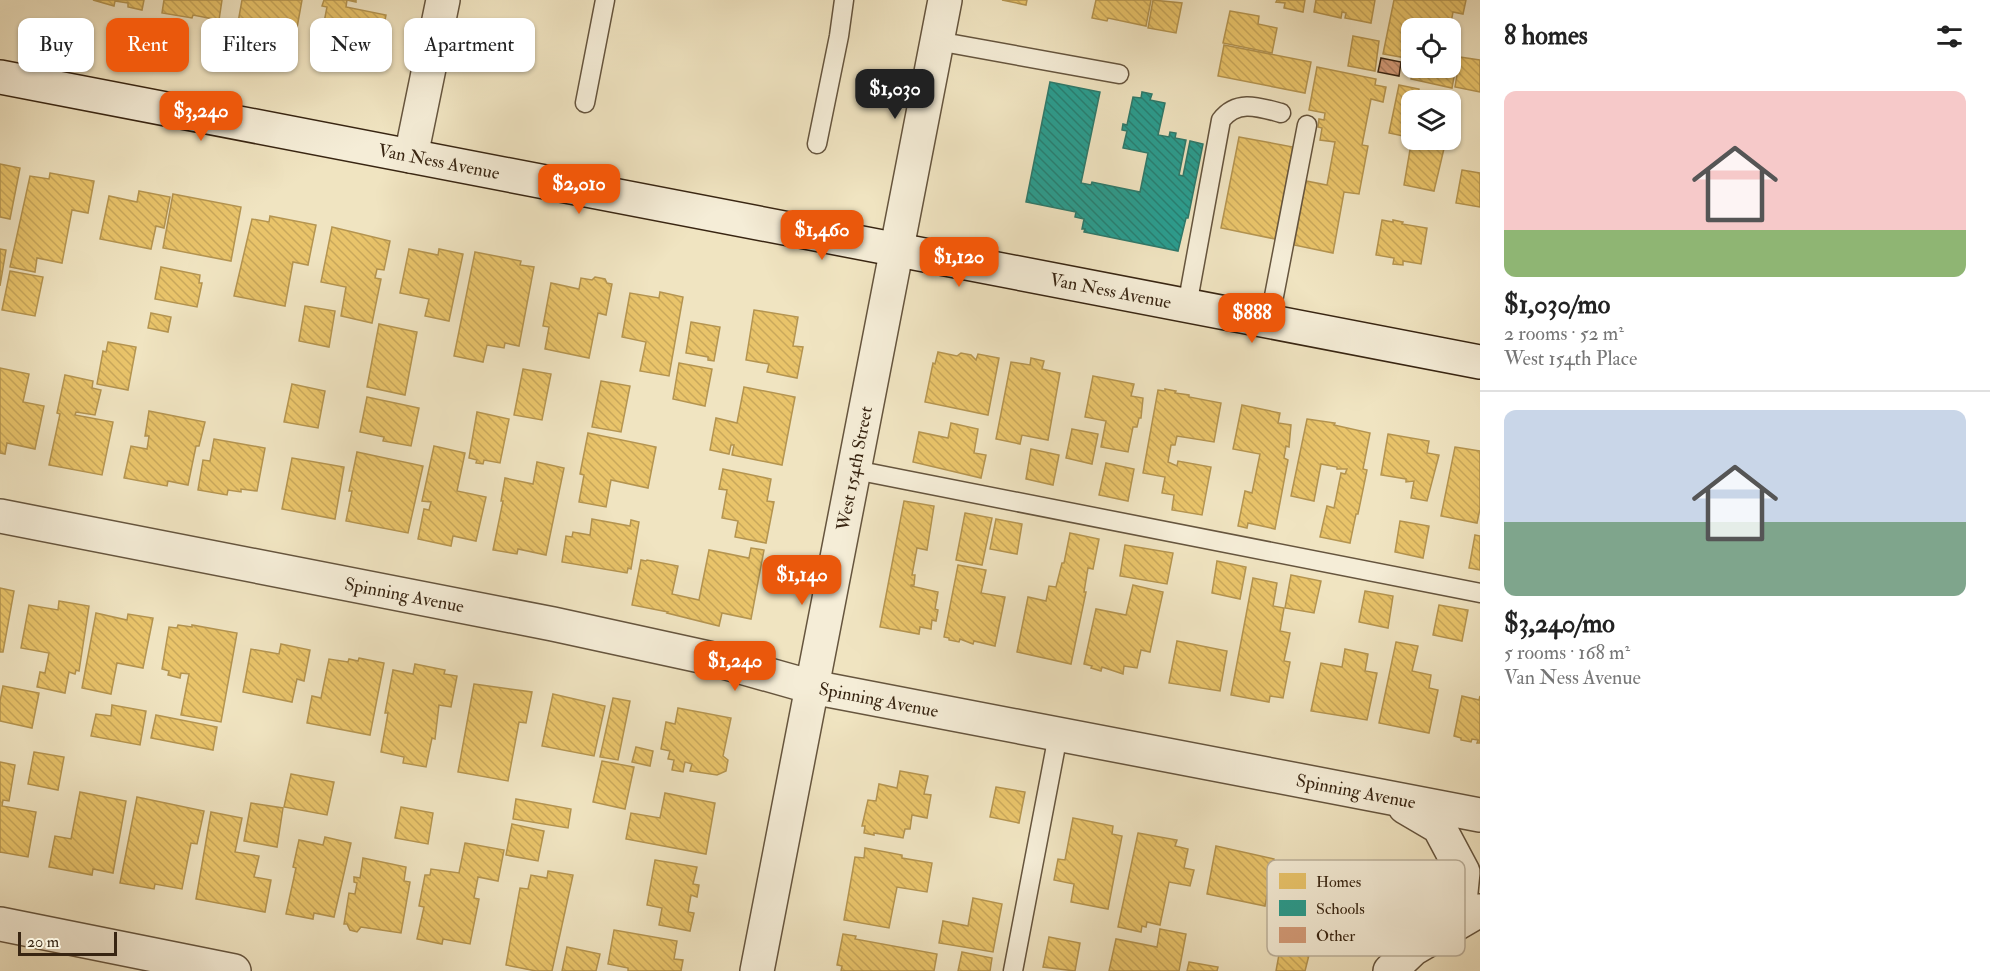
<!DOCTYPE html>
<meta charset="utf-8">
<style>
:root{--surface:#fff;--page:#f6f6f6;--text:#222;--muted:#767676;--line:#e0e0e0;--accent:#ea580c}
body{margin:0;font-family:"IM FELL Double Pica",serif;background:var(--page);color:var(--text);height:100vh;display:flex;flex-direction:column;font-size:22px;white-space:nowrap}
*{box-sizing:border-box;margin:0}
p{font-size:20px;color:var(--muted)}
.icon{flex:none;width:33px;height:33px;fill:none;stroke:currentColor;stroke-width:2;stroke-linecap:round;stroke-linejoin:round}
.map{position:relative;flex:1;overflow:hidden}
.drawer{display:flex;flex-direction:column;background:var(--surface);width:510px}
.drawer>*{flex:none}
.banner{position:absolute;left:18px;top:18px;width:570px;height:54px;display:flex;gap:12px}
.fabs{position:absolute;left:1401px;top:18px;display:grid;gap:12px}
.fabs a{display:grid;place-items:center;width:60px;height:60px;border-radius:12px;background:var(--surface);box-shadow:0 2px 4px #0004;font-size:30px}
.scale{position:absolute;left:18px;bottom:15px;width:99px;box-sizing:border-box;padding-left:6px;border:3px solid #382512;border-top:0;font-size:16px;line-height:21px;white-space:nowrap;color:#382512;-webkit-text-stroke:4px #f5edd7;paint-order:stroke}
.price{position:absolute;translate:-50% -51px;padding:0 14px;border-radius:12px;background:var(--accent);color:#fff;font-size:20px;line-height:39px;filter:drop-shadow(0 2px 3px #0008)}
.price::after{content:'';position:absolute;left:50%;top:36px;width:18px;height:14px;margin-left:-9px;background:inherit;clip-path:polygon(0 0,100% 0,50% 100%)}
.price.current{background:#222;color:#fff}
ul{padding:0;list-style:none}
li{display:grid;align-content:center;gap:12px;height:318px;padding:0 24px}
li+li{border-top:2px solid var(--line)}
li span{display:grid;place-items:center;height:186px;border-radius:12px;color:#555}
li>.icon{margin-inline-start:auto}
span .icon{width:108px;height:108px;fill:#fffc;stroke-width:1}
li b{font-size:26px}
h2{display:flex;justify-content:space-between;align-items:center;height:72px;padding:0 24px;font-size:26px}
.tag{padding:0 21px;border-radius:12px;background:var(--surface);box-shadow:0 2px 4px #0004;font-size:21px;line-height:54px}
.tag.current{background:var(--accent);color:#fff}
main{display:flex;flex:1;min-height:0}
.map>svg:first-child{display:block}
</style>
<main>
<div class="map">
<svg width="1480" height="971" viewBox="0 0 1480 971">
<defs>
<pattern id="homes-back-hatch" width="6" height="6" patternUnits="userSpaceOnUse" patternTransform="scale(1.5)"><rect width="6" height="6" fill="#e9c46a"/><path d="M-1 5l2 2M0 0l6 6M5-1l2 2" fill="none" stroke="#c9a85b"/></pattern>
<pattern id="schools-back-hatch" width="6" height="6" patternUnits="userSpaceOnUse" patternTransform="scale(1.5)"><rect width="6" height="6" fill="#2a9d8f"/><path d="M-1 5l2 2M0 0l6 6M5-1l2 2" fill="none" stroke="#258073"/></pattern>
<pattern id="building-back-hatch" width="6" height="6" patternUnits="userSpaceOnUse" patternTransform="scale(1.5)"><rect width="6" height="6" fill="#d49c79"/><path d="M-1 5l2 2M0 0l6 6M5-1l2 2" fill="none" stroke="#ad7f62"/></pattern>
</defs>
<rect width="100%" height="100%" fill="#f0e4c1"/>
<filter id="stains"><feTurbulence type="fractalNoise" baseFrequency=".00333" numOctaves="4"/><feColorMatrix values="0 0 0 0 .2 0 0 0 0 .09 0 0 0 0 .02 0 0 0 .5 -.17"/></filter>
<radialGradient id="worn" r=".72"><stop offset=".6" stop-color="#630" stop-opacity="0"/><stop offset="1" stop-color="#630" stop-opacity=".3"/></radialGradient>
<g fill="url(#homes-back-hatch)" stroke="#b49450" stroke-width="1.5">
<polygon points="93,0 144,0 142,10 128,7 128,3 115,1 114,6"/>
<polygon points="164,0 222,0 219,20 193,15 192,18 162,13"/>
<polygon points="242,0 302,0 295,39 292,38 292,41 282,39 283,36 279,36 280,34 269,32 268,34 252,31 252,35 243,33 244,29 237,28"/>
<polygon points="324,0 356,0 356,2 347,0 346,7 386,15 379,50 364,48 363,55 341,51 342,47 320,43 327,7 322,6"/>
<polygon points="1002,0 1027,0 1026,5"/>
<polygon points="1096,0 1151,0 1146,26 1108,18 1107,21 1092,18"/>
<polygon points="1153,0 1182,3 1176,33 1148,28"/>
<polygon points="1277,0 1305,0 1303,12 1284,8 1285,3 1276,2"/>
<polygon points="1316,0 1375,0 1371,23 1345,18 1346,13 1342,12 1341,18 1314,12"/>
<polygon points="1394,0 1466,0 1463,14 1453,12 1450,28 1427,23 1426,28 1412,28 1412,59 1383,54"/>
<polygon points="1230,11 1259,16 1258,24 1277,28 1272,53 1223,43"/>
<polygon points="1353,36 1379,41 1375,71 1348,66"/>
<polygon points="1224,45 1311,62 1305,93 1218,76"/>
<polygon points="1450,53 1458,55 1452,88 1411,79 1413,68 1425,70 1425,68 1450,68"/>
<polygon points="1460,57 1480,60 1480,92 1455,87"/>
<polygon points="1317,67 1376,79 1375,85 1386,87 1383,102 1371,99 1362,145 1368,146 1359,194 1344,192 1333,253 1294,245 1306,181 1327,185 1335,142 1320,140 1322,128 1318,127 1319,119 1324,120 1325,113 1309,110"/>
<polygon points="1399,85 1419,89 1418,96 1442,100 1412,100 1412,140 1446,140 1434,191 1404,185 1411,144 1407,143 1408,137 1389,133"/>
<polygon points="1239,137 1293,147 1275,239 1221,228"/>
<polygon points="0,164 20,168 10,219 0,217"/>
<polygon points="1462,170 1480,173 1480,207 1456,203"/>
<polygon points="50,173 94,181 88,213 72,210 62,263 37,258 35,272 10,267 30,176 49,179"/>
<polygon points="139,191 170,197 164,228 156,226 151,249 100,239 109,196 137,202"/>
<polygon points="173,194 241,207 231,261 163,248"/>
<polygon points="270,216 316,225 308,265 293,262 285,306 234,296 252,219 269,222"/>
<polygon points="1382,220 1393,222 1393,220 1403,222 1402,224 1427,228 1421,264 1403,261 1403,265 1393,264 1394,258 1376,255"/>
<polygon points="332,227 390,241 384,270 377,269 375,278 381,279 372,323 341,316 346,287 321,282"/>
<polygon points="0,249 6,250 0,286"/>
<polygon points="409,249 438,255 439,249 463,254 449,321 425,316 429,299 400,293"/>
<polygon points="475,252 521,261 520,265 534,267 519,346 505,343 504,348 487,345 483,362 454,356"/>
<polygon points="161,267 200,275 199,283 202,283 197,307 155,299"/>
<polygon points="10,271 43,277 35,316 2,310"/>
<polygon points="595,277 605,279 607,283 612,284 606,315 598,313 589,358 545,349 549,327 543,326 551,283 579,289 581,278 592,280"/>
<polygon points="660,292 683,297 669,376 640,371 646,342 622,337 630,293 659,298"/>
<polygon points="305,306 335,311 329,347 299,341"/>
<polygon points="754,310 798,317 793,346 803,347 797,378 767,372 769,364 746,360"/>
<polygon points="151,313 171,317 168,332 148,328"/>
<polygon points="691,322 720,327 714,361 708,360 708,357 686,353"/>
<polygon points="379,324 417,332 405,395 367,387"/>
<polygon points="108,342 136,347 128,390 97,384 103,351 106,352"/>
<polygon points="938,352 957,356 961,353 971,355 976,360 978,354 999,358 988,415 925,402 933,363 935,364"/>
<polygon points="1031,358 1044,361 1042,369 1060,373 1048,440 1022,435 1020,444 996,439 1011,362 1030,365"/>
<polygon points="679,363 712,369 705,406 673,399"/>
<polygon points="0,368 29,374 23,402 44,406 35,449 7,443 5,454 0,453"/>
<polygon points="523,369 551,374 542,420 514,415"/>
<polygon points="65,375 93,381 92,388 101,390 95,415 76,412 75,415 113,422 102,475 49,465 60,414 57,413"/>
<polygon points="1093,376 1134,384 1131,396 1143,398 1141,418 1139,418 1137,427 1133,427 1128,452 1101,447 1106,421 1085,417"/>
<polygon points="601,381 630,386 621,432 592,427"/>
<polygon points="292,384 325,391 318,428 284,422"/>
<polygon points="744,387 795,397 782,465 732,455 734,445 731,445 729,454 710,450 716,418 737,423"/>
<polygon points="1165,389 1176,391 1175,393 1189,395 1189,397 1221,403 1214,442 1177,436 1175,445 1171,445 1168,462 1177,466 1178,461 1211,467 1202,515 1172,510 1174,495 1162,493 1165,477 1143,473 1158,390 1165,391"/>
<polygon points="367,397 419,408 411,446 383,441 384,437 360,432"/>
<polygon points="1242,405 1280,413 1278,423 1291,425 1289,447 1286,446 1284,458 1288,460 1275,529 1248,523 1247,528 1238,526 1245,491 1252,493 1260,454 1233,449"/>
<polygon points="149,411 205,422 199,446 196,446 188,485 168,481 167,486 124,478 131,446 147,449 149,436 145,436"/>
<polygon points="477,412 509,419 500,463 484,460 483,464 476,463 477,460 469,458"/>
<polygon points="1307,419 1335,423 1334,425 1370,433 1363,469 1367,470 1358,514 1356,514 1350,543 1320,537 1327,506 1334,508 1341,473 1345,474 1347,469 1337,469 1337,467 1321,464 1314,501 1291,496"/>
<polygon points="951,423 978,429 974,453 986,455 981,478 913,462 919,432 948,438"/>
<polygon points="1072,429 1098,434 1092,464 1066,458"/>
<polygon points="588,433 656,447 648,488 611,480 606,507 579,502 584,475 580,474"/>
<polygon points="1388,434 1429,441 1427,453 1439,455 1427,501 1411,498 1414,481 1406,482 1406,479 1381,475"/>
<polygon points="214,439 265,448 257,491 241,489 241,492 228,490 227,495 198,490 203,460 210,461"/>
<polygon points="434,446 465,453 457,491 486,497 476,541 453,536 451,546 418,539 424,509 429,510 431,502 422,501"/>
<polygon points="1455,447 1480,451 1480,509 1477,523 1441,516"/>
<polygon points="1031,449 1059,455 1053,485 1026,479"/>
<polygon points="357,452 423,466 408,533 346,521 352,491 349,491"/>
<polygon points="292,458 344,467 335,519 282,509"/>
<polygon points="537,462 564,468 546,555 518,549 517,554 493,550 503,501 501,501 505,478 533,484"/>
<polygon points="1106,463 1134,469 1128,501 1099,495"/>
<polygon points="723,469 771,479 767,501 774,502 766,543 735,537 738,521 722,518 727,490 719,489"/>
<polygon points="904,501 934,506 927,550 917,548 912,575 915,575 914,585 911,585 911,586 938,592 935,609 938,610 936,621 932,620 931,629 920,627 919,634 880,627"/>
<polygon points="965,513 992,518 982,565 956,560"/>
<polygon points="592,519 630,526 631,520 639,522 631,569 628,568 627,573 562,562 566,536 572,537 573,532 590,535"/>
<polygon points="996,519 1022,524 1017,554 990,549"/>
<polygon points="1400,521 1429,526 1423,558 1395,552"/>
<polygon points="1070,533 1099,539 1093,569 1088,568 1084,592 1086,592 1071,664 1017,652 1028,597 1046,601 1049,586 1056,587 1062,563 1064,563"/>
<polygon points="1475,535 1480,536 1480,570 1469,568"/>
<polygon points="1125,545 1173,553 1167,584 1120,576"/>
<polygon points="751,548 764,550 751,619 722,613 719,626 667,613 668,612 632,605 641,560 646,561 647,560 678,566 672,594 699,600 709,550 749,558"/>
<polygon points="1217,561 1246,567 1240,599 1212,593"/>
<polygon points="958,565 986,570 981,593 1005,597 995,646 974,641 973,644 960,639 959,642 949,640 949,638 944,637"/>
<polygon points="1291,575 1321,581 1314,613 1285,608"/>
<polygon points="1253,578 1277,583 1273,606 1284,608 1280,631 1290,633 1284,661 1290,662 1283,698 1270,696 1269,702 1231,695"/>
<polygon points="1133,585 1163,592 1150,652 1141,650 1137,668 1124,666 1123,674 1102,667 1101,671 1091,668 1092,666 1084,664 1096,609 1126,615"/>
<polygon points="0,588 14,591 3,652 0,652"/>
<polygon points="1365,591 1393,596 1388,628 1359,622"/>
<polygon points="59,601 89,606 79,671 76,670 75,674 69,672 65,693 37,687 40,672 45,673 49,653 21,648 29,605 58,610"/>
<polygon points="1439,605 1468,610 1462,641 1433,635"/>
<polygon points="96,613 127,620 128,614 153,618 143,668 117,663 111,694 82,688"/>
<polygon points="178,625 192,627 192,625 237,633 221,722 181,715 189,674 181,673 180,678 168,675 169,671 162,669 169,627 177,628"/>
<polygon points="1177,641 1227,651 1220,691 1169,683"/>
<polygon points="1396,642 1418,646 1412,671 1431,675 1429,688 1438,690 1429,733 1379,723"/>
<polygon points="281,644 310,650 304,681 297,679 292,702 243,692 251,649 279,654"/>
<polygon points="1345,649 1368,654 1365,671 1377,673 1367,720 1311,711 1321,663 1342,667"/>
<polygon points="359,658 384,663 370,735 307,723 312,696 321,698 329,659 348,662 349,659 358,661"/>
<polygon points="415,664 445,670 444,674 457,676 451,707 439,705 435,739 432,738 426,767 403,763 404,757 381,752 388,713 385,713 393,670 413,674"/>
<polygon points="474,684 532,692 526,723 519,722 508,781 458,772"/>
<polygon points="3,686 39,693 32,728 0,721 0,701"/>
<polygon points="553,694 605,706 594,756 542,746"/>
<polygon points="1462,696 1479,700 1480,696 1480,743 1477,743 1478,740 1472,739 1471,742 1461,740 1461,738 1454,736"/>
<polygon points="613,698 630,701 618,760 600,757"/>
<polygon points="112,705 146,711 140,745 91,736 96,714 111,716"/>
<polygon points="678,708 731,718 723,756 728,760 726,771 717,775 690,771 692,764 685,762 683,772 672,770 674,760 668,759 670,751 661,749 666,722 675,724"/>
<polygon points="156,715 217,727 213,750 151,738"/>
<polygon points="636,747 653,751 650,766 632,762"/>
<polygon points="34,752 64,757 58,790 28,784"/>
<polygon points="602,761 634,767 625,809 593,802"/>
<polygon points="0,762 15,765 9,801 3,800 2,806 36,812 28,857 0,852 0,853"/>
<polygon points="900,771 928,776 924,794 931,795 927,818 912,815 910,829 905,829 903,838 874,833 874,835 864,833 865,826 862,826 868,800 876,801 879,784 897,788"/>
<polygon points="291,774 334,782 327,815 284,807"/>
<polygon points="996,787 1025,792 1019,823 990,817"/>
<polygon points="80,792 126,801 113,873 93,869 92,875 49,867 55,836 71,839"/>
<polygon points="665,793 715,803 706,854 626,839 631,813 660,818"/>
<polygon points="137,797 204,811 197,844 191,843 182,889 155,884 154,889 120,883"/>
<polygon points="516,799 571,809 568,828 513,819"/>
<polygon points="251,803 283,808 277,847 244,841"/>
<polygon points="401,807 433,813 428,844 395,838"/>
<polygon points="211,812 242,818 235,852 259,856 254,877 271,880 265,912 196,899"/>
<polygon points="1073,818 1113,826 1112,834 1122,836 1108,909 1071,902 1074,884 1054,880 1058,859 1065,860"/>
<polygon points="512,824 544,831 538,861 506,855"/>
<polygon points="1138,833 1177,840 1175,846 1188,849 1184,868 1194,870 1190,886 1169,882 1160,925 1147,922 1146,927 1142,926 1141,932 1118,927"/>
<polygon points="325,837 351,843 334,917 314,913 313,919 286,914 296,868 293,867 299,840 323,845"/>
<polygon points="465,843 504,850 498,881 478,877 474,898 479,899 470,944 443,939 442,944 417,939 424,907 419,906 425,875 430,875 431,869 459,873"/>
<polygon points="1216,846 1274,859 1265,906 1207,894"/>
<polygon points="865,848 902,855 902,858 932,863 927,892 897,887 889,928 844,920 855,857 864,858"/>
<polygon points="363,858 406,867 404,881 410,882 401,933 361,927 357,932 350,930 347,924 344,924 349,893 355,894 357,883 354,882 354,877 360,878"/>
<polygon points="655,860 697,867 693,884 699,885 697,897 691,895 688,912 694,913 690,931 659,925 662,908 647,905"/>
<polygon points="548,871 573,875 552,971 536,971 506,965 520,888 528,889 531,875 547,878"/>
<polygon points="973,898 1002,904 993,952 939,943 943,921 968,926"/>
<polygon points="1160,929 1186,934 1179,971 1109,971 1116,939 1157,947"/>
<polygon points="614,930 677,941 674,959 683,960 681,971 628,971 628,968 608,964"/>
<polygon points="843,934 856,936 855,939 937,954 934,971 841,971 842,966 837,965"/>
<polygon points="1049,937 1080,943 1075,971 1043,967"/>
<polygon points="567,947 600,954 596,971 562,971"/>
<polygon points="1280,949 1309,955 1305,971 1276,971"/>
<polygon points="962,952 992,958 990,971 958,971"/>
<polygon points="1189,962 1218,967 1217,971 1187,971"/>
</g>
<polygon fill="url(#schools-back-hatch)" stroke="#2e796a" stroke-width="1.5" points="1050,82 1100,92 1081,183 1091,185 1092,182 1140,192 1148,153 1123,148 1127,131 1122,130 1123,124 1127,125 1133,97 1141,98 1142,92 1152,94 1150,100 1165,103 1158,135 1169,137 1170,132 1176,133 1175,138 1186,140 1179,175 1183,176 1190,141 1203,144 1188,218 1186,218 1178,251 1084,232 1085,229 1082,229 1084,219 1075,217 1076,212 1026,202"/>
<polygon fill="url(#building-back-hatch)" stroke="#382512" stroke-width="1.5" points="1381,58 1401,62 1399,76 1378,72"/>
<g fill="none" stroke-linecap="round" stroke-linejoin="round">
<g stroke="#66553e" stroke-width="21">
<g id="service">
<polyline points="937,41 1119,74"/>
<polyline points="585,103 605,0"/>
<polyline points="817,144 839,36 844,0"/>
<path d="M1187,306L1221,120C1237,99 1259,107 1281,113"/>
<polyline points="1269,322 1307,125"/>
<polyline points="855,470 1480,593"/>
<polyline points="1013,971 1058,735"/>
</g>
</g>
<g stroke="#66553e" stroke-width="36">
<g id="minor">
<polyline points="411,156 443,0"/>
<path id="s1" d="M0,516L553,624L709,658L812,687L1480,815"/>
<polyline points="1405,807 1439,827 1463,872 1458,922"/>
<polyline points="0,924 234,971"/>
<path id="s2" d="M757,971L945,0"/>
<polyline points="1390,971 1413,949 1478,911"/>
</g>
</g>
<g stroke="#382512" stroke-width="36">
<g id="secondary">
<path id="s3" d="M0,77L1480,362"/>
</g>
</g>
<use href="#service" stroke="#f5edd7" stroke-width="18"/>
<use href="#minor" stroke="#f5edd7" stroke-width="33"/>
<use href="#secondary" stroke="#f5edd7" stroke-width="33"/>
</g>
<g text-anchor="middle" stroke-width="6" stroke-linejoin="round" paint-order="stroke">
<g font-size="18" fill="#382512" stroke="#f5edd7">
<text dy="6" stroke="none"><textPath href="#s3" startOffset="447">Van Ness Avenue</textPath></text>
<text dy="6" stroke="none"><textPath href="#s3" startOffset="1131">Van Ness Avenue</textPath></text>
<text dy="6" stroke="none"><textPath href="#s2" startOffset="512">West 154th Street</textPath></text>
<text dy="6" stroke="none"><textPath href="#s1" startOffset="412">Spinning Avenue</textPath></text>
<text dy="6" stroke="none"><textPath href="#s1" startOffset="898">Spinning Avenue</textPath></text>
<text dy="6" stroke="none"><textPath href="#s1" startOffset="1384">Spinning Avenue</textPath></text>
</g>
</g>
<rect x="1267" y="860" width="198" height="96" rx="9" fill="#f5edd7" stroke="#bcb19c" stroke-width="1.5"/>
<rect x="1279" y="873" width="27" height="16" fill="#e9c46a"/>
<rect x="1279" y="900" width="27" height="16" fill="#2a9d8f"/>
<rect x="1279" y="927" width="27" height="16" fill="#d49c79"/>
<g font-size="16" fill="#382512">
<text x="1316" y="887">Homes</text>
<text x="1316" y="914">Schools</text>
<text x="1316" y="941">Other</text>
</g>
<rect width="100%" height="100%" filter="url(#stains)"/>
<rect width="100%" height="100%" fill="url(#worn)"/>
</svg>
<div class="fabs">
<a><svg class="icon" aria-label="locate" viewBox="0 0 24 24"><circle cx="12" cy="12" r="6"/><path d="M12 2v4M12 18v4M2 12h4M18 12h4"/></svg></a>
<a><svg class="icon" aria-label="layers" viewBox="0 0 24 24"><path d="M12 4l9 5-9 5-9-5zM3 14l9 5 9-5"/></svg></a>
</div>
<div class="scale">20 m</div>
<b class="price current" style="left:895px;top:120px">$1,030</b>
<b class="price" style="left:201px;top:142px">$3,240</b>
<b class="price" style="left:579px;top:215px">$2,010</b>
<b class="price" style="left:822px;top:261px">$1,460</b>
<b class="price" style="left:959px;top:288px">$1,120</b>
<b class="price" style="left:1252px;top:344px">$888</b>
<b class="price" style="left:802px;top:606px">$1,140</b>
<b class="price" style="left:735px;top:692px">$1,240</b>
<div class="banner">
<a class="tag">Buy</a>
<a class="tag current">Rent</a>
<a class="tag">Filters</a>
<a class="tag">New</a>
<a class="tag">Apartment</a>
</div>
</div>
<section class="drawer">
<h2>8 homes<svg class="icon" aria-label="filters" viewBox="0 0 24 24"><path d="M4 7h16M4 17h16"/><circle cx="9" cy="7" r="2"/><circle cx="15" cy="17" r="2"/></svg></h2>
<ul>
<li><span style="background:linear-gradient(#f6c9c9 75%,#8fb573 0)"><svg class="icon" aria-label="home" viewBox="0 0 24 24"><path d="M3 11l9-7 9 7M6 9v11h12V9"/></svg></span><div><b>$1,030/mo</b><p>2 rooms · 52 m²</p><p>West 154th Place</p></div></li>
<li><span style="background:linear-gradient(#c9d6e8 60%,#7fa58c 0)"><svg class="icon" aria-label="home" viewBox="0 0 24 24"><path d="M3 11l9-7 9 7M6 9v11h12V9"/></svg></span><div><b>$3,240/mo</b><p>5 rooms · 168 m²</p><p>Van Ness Avenue</p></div></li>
</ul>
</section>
</main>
